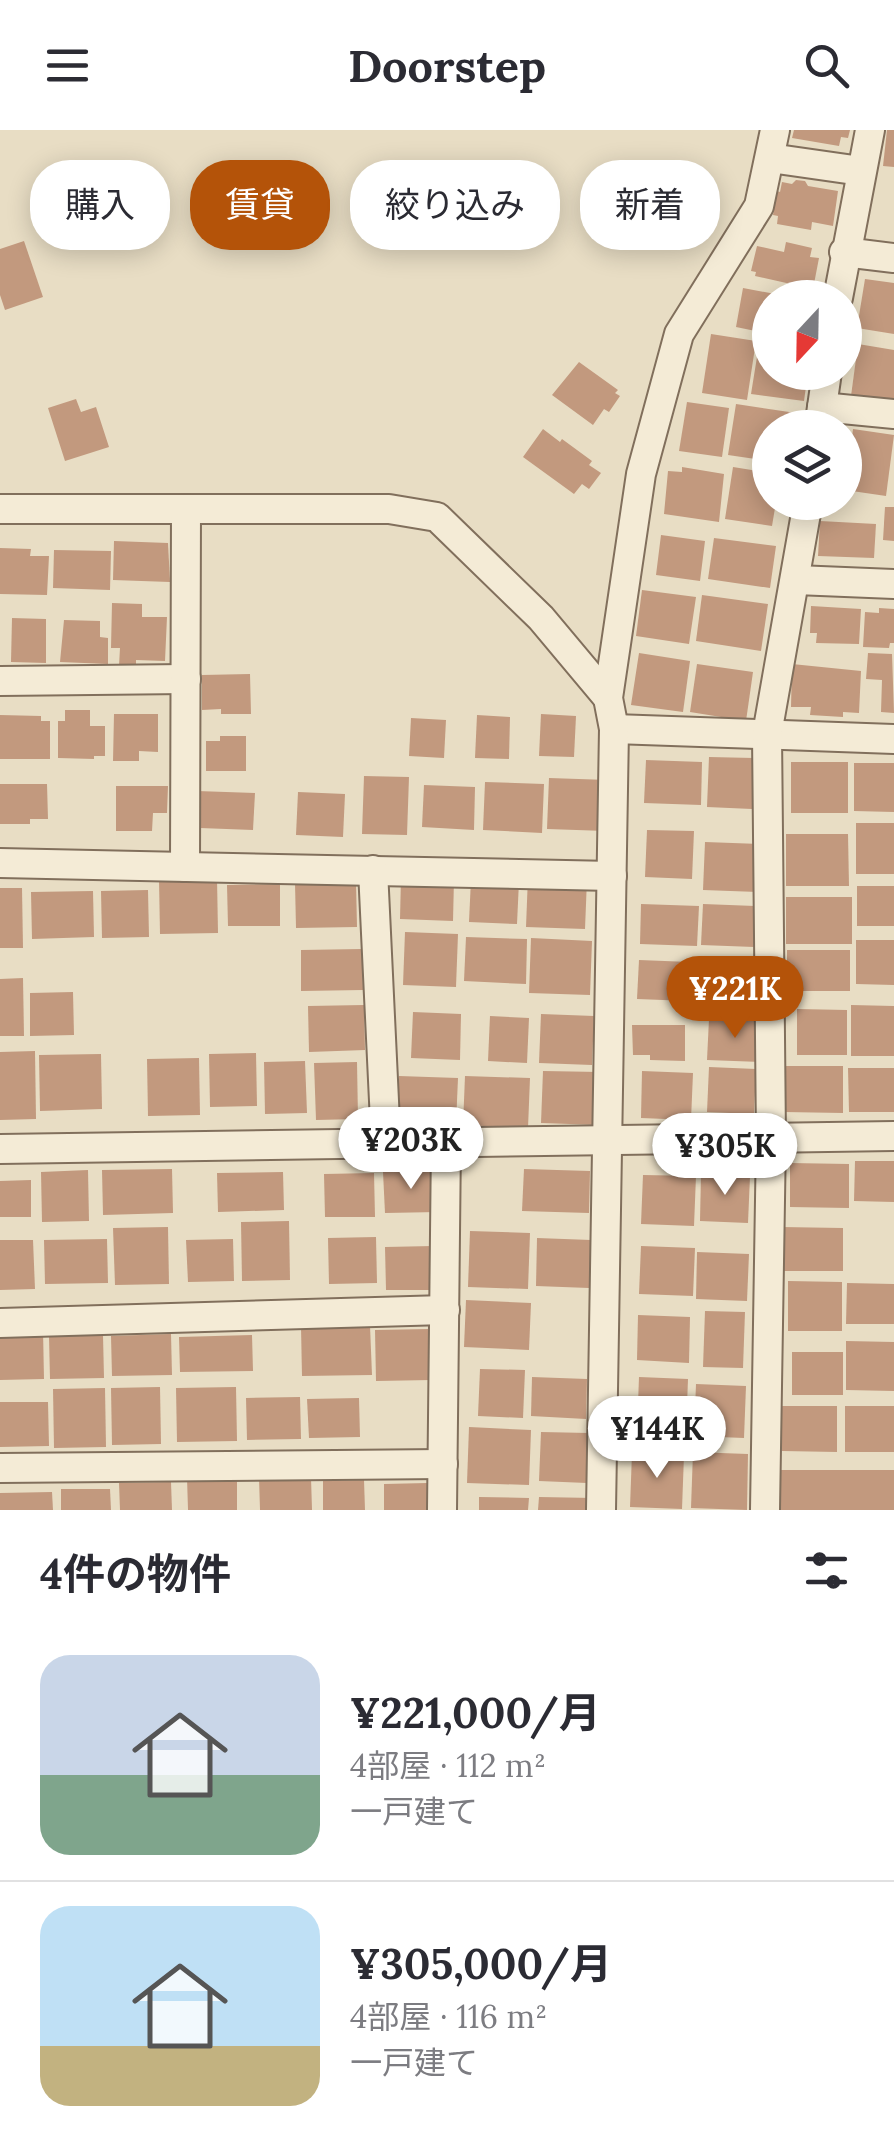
<!DOCTYPE html>
<html lang="ja">
<meta charset="utf-8">
<style>
:root{--surface:#fff;--page:#f2f2f3;--text:#2b2b33;--muted:#7c7c81;--line:#e1e1e2;--accent:#b45309}
body{margin:0;font-family:Lora,"Noto Sans JP",serif;background:var(--page);color:var(--text);height:100vh;display:flex;flex-direction:column;font-size:38px;white-space:nowrap}
*{box-sizing:border-box;margin:0}
p{font-size:32px;color:var(--muted)}
.icon{flex:none;width:55px;height:55px;fill:none;stroke:currentColor;stroke-width:2;stroke-linecap:round;stroke-linejoin:round}
.map{position:relative;height:1380px;overflow:hidden}
.drawer{display:flex;flex-direction:column;background:var(--surface);flex:1}
.drawer>*{flex:none}
.guide{position:absolute;left:30px;top:30px;width:835px;height:90px;display:flex;gap:20px}
.needle{width:65px;rotate:202deg}
.fabs{position:absolute;left:752px;top:150px;display:grid;gap:20px}
.fabs a{display:grid;place-items:center;width:110px;height:110px;border-radius:50%;background:var(--surface);box-shadow:0 5px 25px #0003;font-size:50px}
.price{position:absolute;translate:-50% -85px;padding:0 22px;border-radius:35px;background:#fff;color:#222;font-size:32px;line-height:65px;filter:drop-shadow(0 2px 5px #0008)}
.price::after{content:'';position:absolute;left:50%;top:60px;width:30px;height:22px;margin-left:-15px;background:inherit;clip-path:polygon(0 0,100% 0,50% 100%)}
.price.active{background:var(--accent);color:#fff}
ul{padding:0;list-style:none}
li{display:flex;align-items:center;gap:30px;height:250px;padding:0 40px}
li+li{border-top:2px solid var(--line)}
li span{display:grid;place-items:center;flex:none;width:280px;height:200px;border-radius:30px;color:#555}
li>.icon{margin-inline-start:auto}
span .icon{width:120px;height:120px;fill:#fffc;stroke-width:1}
li b{font-size:42px}
h2{display:flex;justify-content:space-between;align-items:center;height:120px;padding:0 40px;font-size:42px}
.pill{padding:0 35px;border-radius:40px;background:var(--surface);box-shadow:0 5px 25px #0003;font-size:35px;line-height:90px}
.pill.active{background:var(--accent);color:#fff}
header{display:flex;justify-content:space-between;align-items:center;height:130px;padding:0 40px;background:var(--surface);font-size:45px;font-weight:700}
.map>svg:first-child{display:block}
</style>
<header><svg class="icon" aria-label="menu" viewBox="0 0 24 24"><path d="M4 6h16M4 12h16M4 18h16"/></svg>Doorstep<svg class="icon" aria-label="search" viewBox="0 0 24 24"><circle cx="10" cy="10" r="6"/><path d="M15 15l6 6"/></svg></header>
<div class="map">
<svg width="894" height="1380" viewBox="0 0 894 1380">
<rect width="100%" height="100%" fill="#e8ddc4"/>
<g fill="#c2997e">
<polygon points="794,0 850,0 848,8 841,7 839,16 792,8"/>
<polygon points="887,0 894,0 894,37 883,36"/>
<polygon points="796,50 805,51 808,56 838,61 833,96 812,92 811,100 777,94 778,86 773,85 777,61 780,62 782,52 792,54"/>
<polygon points="24,111 43,167 5,180 0,165 0,119"/>
<polygon points="786,112 812,118 810,127 819,128 813,159 755,146 756,142 751,141 757,116 784,122"/>
<polygon points="865,149 894,153 894,204 857,198"/>
<polygon points="743,158 786,166 770,168 770,204 736,197"/>
<polygon points="711,204 756,211 747,270 702,263"/>
<polygon points="858,214 894,220 894,272 851,266"/>
<polygon points="757,227 770,229 770,242 808,242 804,271 751,264"/>
<polygon points="579,232 618,260 615,263 620,266 609,282 604,279 593,295 552,265"/>
<polygon points="76,269 81,282 96,277 109,317 65,331 48,278"/>
<polygon points="687,272 729,278 722,327 679,321"/>
<polygon points="736,274 796,283 794,298 770,298 770,331 728,325"/>
<polygon points="543,299 560,312 562,309 592,331 589,335 601,343 589,359 582,354 574,364 523,327"/>
<polygon points="853,299 894,305 886,366 845,360"/>
<polygon points="682,337 724,344 719,392 664,384 668,341 682,342"/>
<polygon points="733,337 770,343 770,372 776,372 772,396 725,389"/>
<polygon points="885,377 894,377 894,411 883,410"/>
<polygon points="820,391 876,394 874,428 818,426"/>
<polygon points="661,405 705,411 700,451 656,445"/>
<polygon points="714,408 776,416 770,458 708,449"/>
<polygon points="114,411 168,413 170,452 113,450"/>
<polygon points="0,418 31,419 30,426 49,426 47,465 0,464"/>
<polygon points="54,420 111,421 110,460 53,458"/>
<polygon points="642,460 696,467 689,514 636,506"/>
<polygon points="702,465 768,474 761,521 696,511"/>
<polygon points="112,473 142,474 142,487 167,487 165,531 136,530 136,536 119,536 120,518 111,518"/>
<polygon points="811,476 861,479 859,514 816,513 817,503 810,503"/>
<polygon points="879,478 894,479 894,513 890,513 889,518 863,517 865,482 879,483"/>
<polygon points="12,488 46,489 46,533 11,532"/>
<polygon points="64,490 100,491 100,507 108,508 108,534 60,532"/>
<polygon points="639,523 690,531 683,582 631,575"/>
<polygon points="868,523 892,524 894,583 881,582 882,550 866,549"/>
<polygon points="697,534 753,542 746,591 690,582"/>
<polygon points="792,534 861,541 859,583 843,582 843,587 810,585 811,577 791,577"/>
<polygon points="250,544 251,584 221,584 221,579 202,580 202,545"/>
<polygon points="65,580 90,580 90,596 105,596 105,626 94,626 94,629 58,628 58,591 65,591"/>
<polygon points="114,584 158,584 158,622 139,621 139,631 113,631"/>
<polygon points="541,584 576,586 574,627 539,626"/>
<polygon points="0,585 41,586 41,591 50,591 50,629 0,629"/>
<polygon points="477,585 510,587 509,629 475,628"/>
<polygon points="411,588 446,590 444,628 409,626"/>
<polygon points="220,606 246,606 246,641 206,641 206,611 220,611"/>
<polygon points="709,627 754,628 752,679 707,677"/>
<polygon points="646,630 702,632 701,675 644,673"/>
<rect x="791" y="632" width="57" height="51"/>
<polygon points="854,633 894,633 894,682 854,681"/>
<polygon points="364,646 409,647 407,705 362,704"/>
<polygon points="549,648 608,650 606,701 547,699"/>
<polygon points="485,652 544,654 542,703 483,700"/>
<polygon points="0,654 47,654 48,689 30,689 30,694 0,694"/>
<polygon points="424,655 475,657 474,700 422,697"/>
<polygon points="116,656 168,656 167,683 153,683 152,701 116,701"/>
<polygon points="197,661 255,663 253,700 200,698 196,694"/>
<polygon points="298,662 345,664 343,707 296,705"/>
<rect x="856" y="693" width="38" height="51"/>
<polygon points="647,700 694,701 692,749 645,747"/>
<polygon points="786,704 848,704 849,756 786,756"/>
<polygon points="705,712 760,714 758,762 703,760"/>
<polygon points="528,746 587,749 585,799 526,797"/>
<polygon points="401,747 454,749 453,791 400,789"/>
<polygon points="217,748 218,803 160,804 159,749"/>
<polygon points="471,749 519,751 517,794 469,792"/>
<polygon points="356,752 357,797 296,798 295,753"/>
<polygon points="280,754 280,796 228,796 227,755"/>
<rect x="857" y="756" width="37" height="40"/>
<polygon points="0,758 22,758 23,818 0,818"/>
<polygon points="148,760 149,807 102,808 101,761"/>
<polygon points="93,761 94,807 32,809 31,762"/>
<rect x="786" y="767" width="66" height="47"/>
<polygon points="641,774 699,776 697,816 640,814"/>
<polygon points="703,774 755,776 754,817 701,815"/>
<polygon points="405,802 458,804 456,857 403,855"/>
<polygon points="466,807 527,809 526,854 464,851"/>
<polygon points="531,808 592,811 590,865 529,863"/>
<polygon points="856,810 894,810 894,855 856,854"/>
<polygon points="362,819 363,860 301,861 301,820"/>
<rect x="787" y="820" width="63" height="41"/>
<polygon points="639,830 690,832 689,871 637,869"/>
<polygon points="703,830 755,832 754,870 702,868"/>
<polygon points="23,848 24,906 0,906 0,849"/>
<polygon points="73,862 74,905 30,906 30,863"/>
<polygon points="364,875 365,920 309,922 308,876"/>
<polygon points="851,875 894,876 894,926 851,926"/>
<polygon points="797,879 847,880 847,925 797,925"/>
<polygon points="413,882 461,884 460,930 411,928"/>
<polygon points="541,884 594,886 592,935 539,933"/>
<polygon points="490,886 529,888 527,933 488,931"/>
<polygon points="709,889 762,891 761,932 707,930"/>
<polygon points="632,895 685,895 685,931 650,930 650,925 633,925"/>
<polygon points="35,921 36,989 0,990 0,922"/>
<polygon points="256,923 257,976 210,977 209,924"/>
<polygon points="101,924 102,979 40,981 39,925"/>
<polygon points="199,928 200,985 148,986 147,929"/>
<polygon points="305,931 307,983 265,984 264,932"/>
<polygon points="357,932 358,989 316,990 314,933"/>
<polygon points="784,936 843,936 843,983 784,982"/>
<polygon points="709,937 756,939 754,984 707,982"/>
<polygon points="848,938 894,938 894,982 849,982"/>
<polygon points="543,941 600,942 598,995 541,993"/>
<polygon points="642,941 693,943 691,990 641,988"/>
<polygon points="399,946 458,948 456,994 397,991"/>
<polygon points="465,946 530,948 528,998 463,995"/>
<polygon points="855,1031 894,1031 894,1072 854,1071"/>
<polygon points="790,1033 849,1034 849,1078 790,1077"/>
<polygon points="172,1039 173,1083 103,1085 102,1040"/>
<polygon points="524,1039 590,1041 589,1083 522,1081"/>
<polygon points="88,1040 89,1091 42,1092 41,1042"/>
<polygon points="436,1041 438,1082 385,1083 383,1042"/>
<polygon points="283,1042 284,1080 218,1082 217,1043"/>
<polygon points="374,1043 375,1087 325,1087 324,1044"/>
<polygon points="701,1044 750,1046 748,1093 700,1091"/>
<polygon points="643,1045 696,1046 694,1096 641,1094"/>
<polygon points="31,1050 31,1087 0,1087 0,1051"/>
<polygon points="289,1091 290,1150 242,1151 241,1092"/>
<polygon points="168,1097 169,1154 115,1155 113,1098"/>
<polygon points="781,1097 843,1098 843,1141 781,1141"/>
<polygon points="470,1101 530,1103 528,1159 468,1157"/>
<polygon points="376,1107 377,1153 329,1154 328,1108"/>
<polygon points="537,1108 591,1110 589,1158 536,1156"/>
<polygon points="107,1109 108,1153 45,1154 44,1110"/>
<polygon points="233,1109 234,1151 188,1152 186,1110"/>
<polygon points="0,1110 33,1110 35,1159 0,1160"/>
<polygon points="433,1116 433,1160 386,1160 385,1117"/>
<polygon points="641,1116 695,1118 693,1166 639,1164"/>
<polygon points="697,1122 749,1124 747,1171 696,1169"/>
<polygon points="788,1151 842,1152 842,1201 788,1201"/>
<polygon points="847,1153 894,1154 894,1194 846,1194"/>
<polygon points="466,1170 531,1173 529,1220 464,1217"/>
<polygon points="705,1181 745,1182 743,1238 703,1237"/>
<polygon points="638,1185 690,1187 689,1233 637,1230"/>
<polygon points="370,1196 372,1245 302,1246 301,1197"/>
<polygon points="430,1199 431,1250 376,1251 375,1200"/>
<polygon points="43,1200 44,1249 0,1250 0,1201"/>
<polygon points="171,1204 172,1245 112,1246 111,1206"/>
<polygon points="103,1205 104,1248 50,1249 49,1206"/>
<polygon points="252,1205 253,1241 180,1242 179,1207"/>
<polygon points="846,1211 894,1212 894,1261 846,1260"/>
<rect x="792" y="1222" width="51" height="43"/>
<polygon points="480,1239 525,1240 523,1288 478,1286"/>
<polygon points="532,1247 587,1249 586,1289 531,1286"/>
<polygon points="639,1247 688,1249 686,1302 637,1301"/>
<polygon points="696,1254 746,1256 744,1308 694,1306"/>
<polygon points="160,1257 161,1314 112,1315 111,1258"/>
<polygon points="236,1257 237,1311 177,1312 176,1258"/>
<polygon points="105,1258 106,1317 54,1318 53,1259"/>
<polygon points="300,1267 301,1309 247,1310 246,1268"/>
<polygon points="359,1268 360,1307 309,1308 307,1269"/>
<polygon points="0,1272 48,1272 49,1316 0,1317"/>
<polygon points="781,1276 837,1276 837,1322 782,1321"/>
<rect x="845" y="1276" width="49" height="46"/>
<polygon points="469,1297 531,1300 529,1355 467,1353"/>
<polygon points="541,1302 589,1303 587,1353 539,1351"/>
<polygon points="693,1322 748,1324 747,1380 691,1378"/>
<polygon points="632,1323 684,1325 682,1379 630,1377"/>
<rect x="779" y="1340" width="115" height="40"/>
<polygon points="237,1346 237,1380 188,1380 187,1347"/>
<polygon points="311,1347 312,1380 260,1380 259,1348"/>
<polygon points="364,1350 365,1380 323,1380 323,1351"/>
<polygon points="171,1352 172,1380 120,1380 119,1353"/>
<polygon points="427,1353 427,1380 384,1380 384,1354"/>
<polygon points="61,1359 110,1359 111,1380 61,1380"/>
<polygon points="52,1362 53,1380 0,1380 0,1363"/>
<polygon points="479,1367 529,1368 528,1380 479,1380"/>
<polygon points="539,1367 594,1368 593,1380 538,1380"/>
</g>
<g fill="none" stroke-linecap="round" stroke-linejoin="round">
<g stroke="#816f5c" stroke-width="32">
<g id="minor">
<polyline points="770,28 861,41"/>
<polyline points="844,122 894,128"/>
<polyline points="838,168 870,0"/>
<polyline points="822,277 894,284"/>
<polyline points="819,298 827,242"/>
<polyline points="0,379 389,379 437,387 541,488 608,568"/>
<polyline points="796,450 894,454"/>
<polyline points="0,551 186,549"/>
<polyline points="614,599 894,609"/>
<polyline points="0,733 612,746"/>
<polyline points="185,737 186,379"/>
<polyline points="373,740 386,1013"/>
<polyline points="0,1019 894,1006"/>
<polyline points="0,1193 445,1180"/>
<polyline points="0,1338 443,1334"/>
<polyline points="442,1380 446,1012"/>
<polyline points="601,1380 614,599 608,568 641,344 679,204 759,76 775,0"/>
<polyline points="765,1380 771,1008 767,604 808,372"/>
</g>
</g>
<use href="#minor" stroke="#f4ebd6" stroke-width="28"/>
</g>
</svg>
<div class="fabs">
<a><svg class="needle" viewBox="-14 -14 28 28"><path d="M0-13l5 13h-10z" fill="#e53935"/><path d="M0 13l5-13h-10z" fill="#7c7c81"/></svg></a>
<a><svg class="icon" aria-label="layers" viewBox="0 0 24 24"><path d="M12 4l9 5-9 5-9-5zM3 14l9 5 9-5"/></svg></a>
</div>
<b class="price active" style="left:735px;top:911px">¥221K</b>
<b class="price" style="left:411px;top:1062px">¥203K</b>
<b class="price" style="left:725px;top:1068px">¥305K</b>
<b class="price" style="left:657px;top:1351px">¥144K</b>
<div class="guide">
<a class="pill">購入</a>
<a class="pill active">賃貸</a>
<a class="pill">絞り込み</a>
<a class="pill">新着</a>
</div>
</div>
<section class="drawer">
<h2>4件の物件<svg class="icon" aria-label="filters" viewBox="0 0 24 24"><path d="M4 7h16M4 17h16"/><circle cx="9" cy="7" r="2"/><circle cx="15" cy="17" r="2"/></svg></h2>
<ul>
<li><span style="background:linear-gradient(#c9d6e8 60%,#7fa58c 0)"><svg class="icon" aria-label="home" viewBox="0 0 24 24"><path d="M3 11l9-7 9 7M6 9v11h12V9"/></svg></span><div><b>¥221,000/月</b><p>4部屋 · 112 m²</p><p>一戸建て</p></div></li>
<li><span style="background:linear-gradient(#bfe0f5 70%,#c2b280 0)"><svg class="icon" aria-label="home" viewBox="0 0 24 24"><path d="M3 11l9-7 9 7M6 9v11h12V9"/></svg></span><div><b>¥305,000/月</b><p>4部屋 · 116 m²</p><p>一戸建て</p></div></li>
</ul>
</section>
